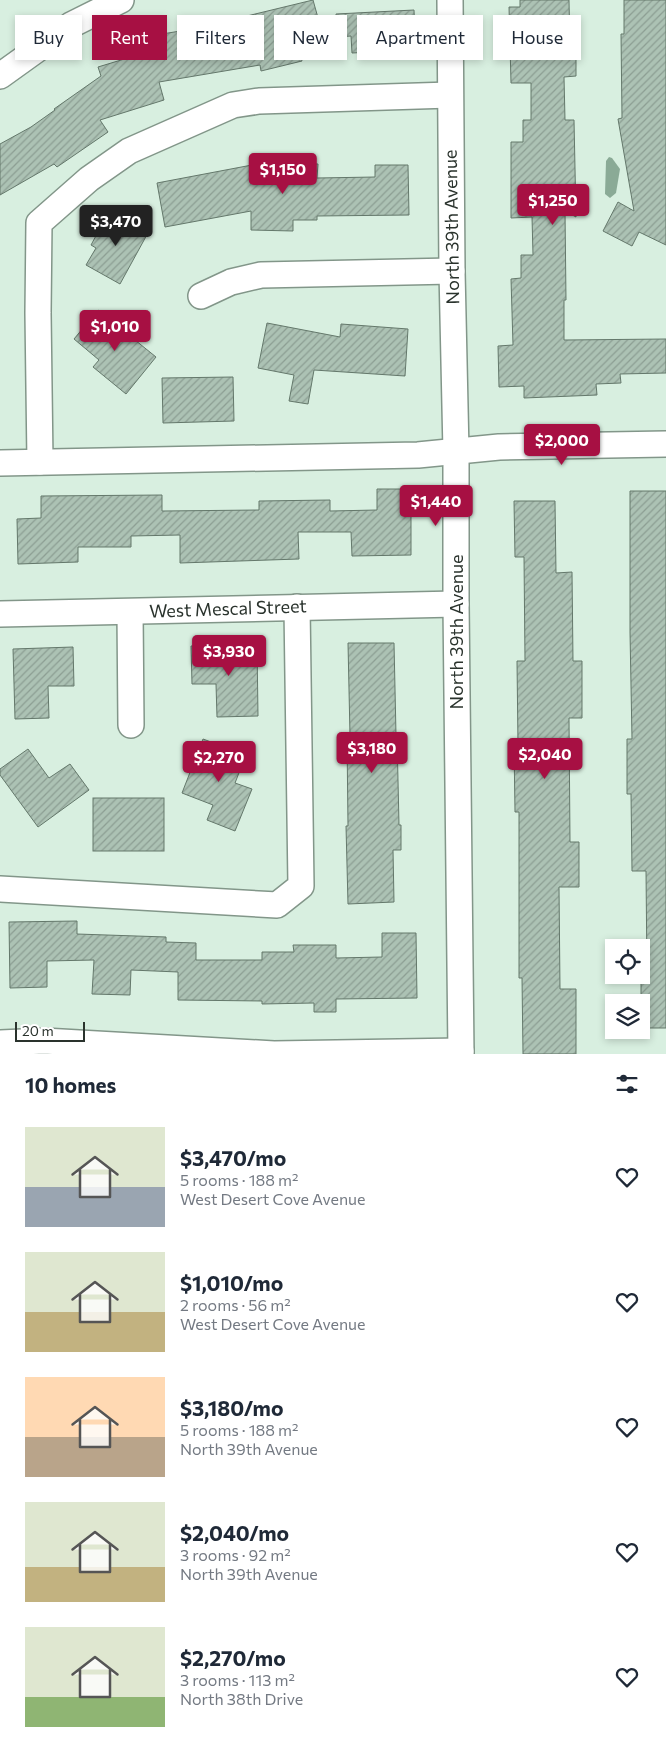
<!DOCTYPE html>
<meta charset="utf-8">
<style>
:root{--surface:#fff;--page:#f2f2f3;--text:#1f2937;--muted:#747a83;--accent:#a71043}
body{margin:0;font-family:Commissioner,sans-serif;background:var(--page);color:var(--text);height:100vh;display:flex;flex-direction:column;font-size:19px;white-space:nowrap}
*{box-sizing:border-box;margin:0}
p{font-size:16px;color:var(--muted)}
.icon{flex:none;width:28px;height:28px;fill:none;stroke:currentColor;stroke-width:2;stroke-linecap:round;stroke-linejoin:round}
.map{position:relative;height:1054px;overflow:hidden}
.side{display:flex;flex-direction:column;background:var(--surface);flex:1}
.side>*{flex:none}
.top-card{position:absolute;left:15px;top:15px;width:636px;height:45px;display:flex;gap:10px}
.fabs{position:absolute;left:605px;top:939px;display:grid;gap:10px}
.fabs a{display:grid;place-items:center;width:45px;height:45px;border-radius:0px;background:var(--surface);box-shadow:0 2px 8px #0003;font-size:25px}
.scale{position:absolute;left:15px;bottom:12px;width:70px;box-sizing:border-box;padding-left:5px;border:2px solid #2a332d;border-top:0;font-size:14px;line-height:18px;white-space:nowrap;color:#2a332d;-webkit-text-stroke:4px #fff;paint-order:stroke}
.price{position:absolute;translate:-50% -42px;padding:0 11px;border-radius:5px;background:var(--accent);color:#fff;font-size:16px;line-height:32px;filter:drop-shadow(0 1px 2px #0008)}
.price::after{content:'';position:absolute;left:50%;top:30px;width:15px;height:11px;margin-left:-8px;background:inherit;clip-path:polygon(0 0,100% 0,50% 100%)}
.price.active{background:#222;color:#fff}
ul{padding:0;list-style:none}
li{display:flex;align-items:center;gap:15px;height:125px;padding:0 25px}
li span{display:grid;place-items:center;flex:none;width:140px;height:100px;border-radius:0px;color:#555}
li>.icon{margin-inline-start:auto}
span .icon{width:60px;height:60px;fill:#fffc;stroke-width:1}
li b{font-size:21px}
h2{display:flex;justify-content:space-between;align-items:center;height:60px;padding:0 25px;font-size:21px}
.tag{padding:0 18px;border-radius:0px;background:var(--surface);box-shadow:0 2px 8px #0003;font-size:18px;line-height:45px}
.tag.active{background:var(--accent);color:#fff}
.map>svg:first-child{display:block}
</style>
<div class="map">
<svg width="666" height="1054" viewBox="0 0 666 1054">
<defs>
<pattern id="building-hatch" width="6" height="6" patternUnits="userSpaceOnUse" patternTransform="scale(1.25)"><rect width="6" height="6" fill="#acc2b4"/><path d="M-1 1l2-2M0 6l6-6M5 7l2-2" fill="none" stroke="#8c9e93"/></pattern>
</defs>
<rect width="100%" height="100%" fill="#d8efe0"/>
<polygon fill="#8aaa96" points="609,157 612,158 620,169 616,193 610,198 605,194 606,161"/>
<g fill="url(#building-hatch)" stroke="#64786b">
<polygon points="313,0 320,25 295,32 302,61 261,71 260,65 159,82 164,100 100,120 108,132 57,167 54,164 0,195 0,144 31,127 55,110 54,109 101,76 98,67 164,47 162,34 248,20 247,16"/>
<polygon points="520,0 569,0 570,51 576,51 576,76 564,77 565,120 574,120 576,217 565,211 566,300 564,300 564,340 666,339 666,373 620,374 621,383 596,384 597,395 524,398 524,386 499,387 498,346 513,345 511,279 521,278 521,255 533,255 532,217 511,218 511,142 523,142 523,120 531,120 531,83 511,83 509,7 520,7"/>
<polygon points="624,0 666,0 666,245 639,232 632,246 603,231 618,202 634,211 618,119 622,118 621,34 624,34"/>
<polygon points="414,10 415,33 408,33 409,50 352,53 351,36 337,37 336,14"/>
<polygon points="252,163 318,164 317,178 375,177 375,165 408,165 409,215 317,216 317,220 293,220 293,231 251,230 251,211 165,227 157,183 252,165"/>
<polygon points="110,210 149,231 120,284 86,265 96,248 91,245"/>
<polygon points="98,310 156,357 126,394 93,367 99,360 74,339"/>
<polygon points="267,323 340,337 341,324 408,329 405,376 314,370 308,404 289,401 294,375 258,368"/>
<polygon points="233,377 234,421 163,423 162,378"/>
<polygon points="377,489 411,489 411,555 352,556 351,532 298,532 299,559 180,563 180,535 131,536 131,547 78,547 78,562 18,564 17,519 41,518 41,496 162,495 162,511 259,510 259,501 330,500 330,511 377,510"/>
<polygon points="630,491 666,491 666,1028 641,1028 641,975 647,974 646,871 632,871 631,794 627,794 627,739 632,739 630,632"/>
<polygon points="514,501 555,501 556,573 572,572 573,661 582,661 582,718 569,718 570,842 579,842 579,887 559,887 560,989 576,989 576,1054 523,1054 522,978 519,978 519,812 515,812 514,745 518,745 517,661 525,661 524,557 515,557"/>
<polygon points="348,643 394,643 396,735 397,735 399,825 401,825 401,850 393,850 394,902 348,904 346,826 348,826 347,736 350,736"/>
<polygon points="257,645 258,716 217,717 216,684 192,684 191,646"/>
<polygon points="73,647 74,686 48,686 49,718 15,719 13,649"/>
<polygon points="203,739 246,755 235,783 252,789 235,831 207,820 213,805 182,793"/>
<polygon points="28,749 49,778 70,764 89,790 38,827 0,775 0,769"/>
<rect x="93" y="798" width="71" height="53"/>
<polygon points="77,921 77,934 166,937 166,942 196,943 196,960 262,960 262,952 294,952 293,945 336,945 336,958 382,957 382,933 416,933 417,998 336,999 336,1012 314,1012 314,1003 262,1004 262,1001 178,1000 178,972 131,970 130,995 92,994 94,960 47,961 47,987 10,988 9,922"/>
</g>
<g fill="none" stroke-linecap="round" stroke-linejoin="round">
<g stroke="#829689" stroke-width="28">
<g id="minor">
<polyline points="450,0 452,271 456,452 456,604 461,1054"/>
<polyline points="0,76 71,25 121,0"/>
<polyline points="201,296 231,282 261,275 452,271"/>
<polyline points="40,462 38,313 39,223 89,179 129,151 233,105 259,101 450,95"/>
<polyline points="0,463 418,455 499,447 666,444"/>
<polyline points="130,612 131,725"/>
<polyline points="0,614 456,604"/>
<polyline points="0,889 277,905 301,886 297,607"/>
<polyline points="0,1043 44,1041 274,1054 461,1051"/>
</g>
</g>
<use href="#minor" stroke="#fff" stroke-width="25"/>
</g>
<g text-anchor="middle" stroke-width="4.5" stroke-linejoin="round" paint-order="stroke">
<g font-size="18" fill="#2a332d" stroke="#fff">
<text transform="translate(452 227) rotate(-91)" y="6">North 39th Avenue</text>
<text transform="translate(228 609) rotate(-2)" y="6">West Mescal Street</text>
<text transform="translate(457 632) rotate(-90)" y="6">North 39th Avenue</text>
</g>
</g>
</svg>
<div class="fabs">
<a><svg class="icon" aria-label="locate" viewBox="0 0 24 24"><circle cx="12" cy="12" r="6"/><path d="M12 2v4M12 18v4M2 12h4M18 12h4"/></svg></a>
<a><svg class="icon" aria-label="layers" viewBox="0 0 24 24"><path d="M12 4l9 5-9 5-9-5zM3 14l9 5 9-5"/></svg></a>
</div>
<div class="scale">20 m</div>
<b class="price" style="left:283px;top:195px">$1,150</b>
<b class="price" style="left:553px;top:226px">$1,250</b>
<b class="price active" style="left:116px;top:247px">$3,470</b>
<b class="price" style="left:115px;top:352px">$1,010</b>
<b class="price" style="left:562px;top:466px">$2,000</b>
<b class="price" style="left:436px;top:527px">$1,440</b>
<b class="price" style="left:229px;top:677px">$3,930</b>
<b class="price" style="left:372px;top:774px">$3,180</b>
<b class="price" style="left:545px;top:780px">$2,040</b>
<b class="price" style="left:219px;top:783px">$2,270</b>
<div class="top-card">
<a class="tag">Buy</a>
<a class="tag active">Rent</a>
<a class="tag">Filters</a>
<a class="tag">New</a>
<a class="tag">Apartment</a>
<a class="tag">House</a>
</div>
</div>
<section class="side">
<h2>10 homes<svg class="icon" aria-label="filters" viewBox="0 0 24 24"><path d="M4 7h16M4 17h16"/><circle cx="9" cy="7" r="2"/><circle cx="15" cy="17" r="2"/></svg></h2>
<ul>
<li><span style="background:linear-gradient(#dfe7d0 60%,#9aa5b1 0)"><svg class="icon" aria-label="home" viewBox="0 0 24 24"><path d="M3 11l9-7 9 7M6 9v11h12V9"/></svg></span><div><b>$3,470/mo</b><p>5 rooms · 188 m²</p><p>West Desert Cove Avenue</p></div><svg class="icon" aria-label="heart" viewBox="0 0 24 24"><path d="M12 20l-8-8c-3-5 5-10 8-4 3-6 11-1 8 4z"/></svg></li>
<li><span style="background:linear-gradient(#dfe7d0 60%,#c2b280 0)"><svg class="icon" aria-label="home" viewBox="0 0 24 24"><path d="M3 11l9-7 9 7M6 9v11h12V9"/></svg></span><div><b>$1,010/mo</b><p>2 rooms · 56 m²</p><p>West Desert Cove Avenue</p></div><svg class="icon" aria-label="heart" viewBox="0 0 24 24"><path d="M12 20l-8-8c-3-5 5-10 8-4 3-6 11-1 8 4z"/></svg></li>
<li><span style="background:linear-gradient(#ffd9b3 60%,#b9a48a 0)"><svg class="icon" aria-label="home" viewBox="0 0 24 24"><path d="M3 11l9-7 9 7M6 9v11h12V9"/></svg></span><div><b>$3,180/mo</b><p>5 rooms · 188 m²</p><p>North 39th Avenue</p></div><svg class="icon" aria-label="heart" viewBox="0 0 24 24"><path d="M12 20l-8-8c-3-5 5-10 8-4 3-6 11-1 8 4z"/></svg></li>
<li><span style="background:linear-gradient(#dfe7d0 65%,#c2b280 0)"><svg class="icon" aria-label="home" viewBox="0 0 24 24"><path d="M3 11l9-7 9 7M6 9v11h12V9"/></svg></span><div><b>$2,040/mo</b><p>3 rooms · 92 m²</p><p>North 39th Avenue</p></div><svg class="icon" aria-label="heart" viewBox="0 0 24 24"><path d="M12 20l-8-8c-3-5 5-10 8-4 3-6 11-1 8 4z"/></svg></li>
<li><span style="background:linear-gradient(#dfe7d0 70%,#8fb573 0)"><svg class="icon" aria-label="home" viewBox="0 0 24 24"><path d="M3 11l9-7 9 7M6 9v11h12V9"/></svg></span><div><b>$2,270/mo</b><p>3 rooms · 113 m²</p><p>North 38th Drive</p></div><svg class="icon" aria-label="heart" viewBox="0 0 24 24"><path d="M12 20l-8-8c-3-5 5-10 8-4 3-6 11-1 8 4z"/></svg></li>
</ul>
</section>
